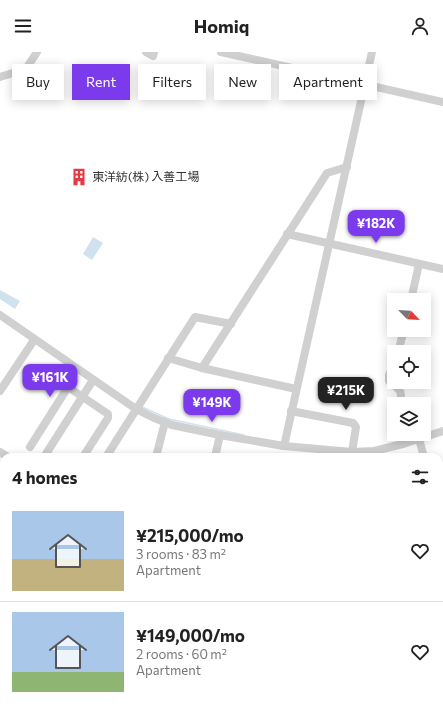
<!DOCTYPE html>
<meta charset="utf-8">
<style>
:root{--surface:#fff;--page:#f6f6f6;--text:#222;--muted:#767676;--line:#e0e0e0;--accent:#7c3aed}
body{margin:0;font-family:Commissioner,"Noto Sans JP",sans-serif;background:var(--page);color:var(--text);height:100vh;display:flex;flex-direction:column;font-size:15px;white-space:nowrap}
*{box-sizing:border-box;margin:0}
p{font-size:13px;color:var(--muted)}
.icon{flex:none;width:22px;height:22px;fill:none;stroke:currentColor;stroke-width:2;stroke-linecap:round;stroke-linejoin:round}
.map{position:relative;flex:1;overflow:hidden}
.side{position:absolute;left:0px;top:401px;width:443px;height:256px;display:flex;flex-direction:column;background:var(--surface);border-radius:12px 12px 0 0;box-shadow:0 2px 10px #0003}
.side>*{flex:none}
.hud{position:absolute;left:12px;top:12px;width:419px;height:36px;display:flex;gap:8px}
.needle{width:26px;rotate:115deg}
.fabs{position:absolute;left:387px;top:241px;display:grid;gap:8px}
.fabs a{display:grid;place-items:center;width:44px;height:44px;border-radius:0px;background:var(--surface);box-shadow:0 2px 10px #0003;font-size:20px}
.price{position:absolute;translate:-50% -34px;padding:0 9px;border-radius:8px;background:var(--accent);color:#fff;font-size:13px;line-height:26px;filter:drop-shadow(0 1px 2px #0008)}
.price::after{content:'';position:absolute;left:50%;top:24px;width:12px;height:9px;margin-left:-6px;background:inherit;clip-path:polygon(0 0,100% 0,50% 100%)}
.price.current{background:#222;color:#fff}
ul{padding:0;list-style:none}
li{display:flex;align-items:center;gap:12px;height:100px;padding:0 12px}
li+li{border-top:1px solid var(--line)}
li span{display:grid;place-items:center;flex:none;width:112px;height:80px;border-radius:0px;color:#555}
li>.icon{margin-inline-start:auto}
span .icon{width:48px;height:48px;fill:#fffc;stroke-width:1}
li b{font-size:17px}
h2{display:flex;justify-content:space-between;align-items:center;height:48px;padding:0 12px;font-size:17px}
.pill{padding:0 14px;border-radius:0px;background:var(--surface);box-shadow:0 2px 10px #0003;font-size:14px;line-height:36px}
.pill.current{background:var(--accent);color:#fff}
header{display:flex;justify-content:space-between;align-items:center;height:52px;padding:0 12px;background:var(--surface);font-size:18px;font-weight:700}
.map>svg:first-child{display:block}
</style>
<header><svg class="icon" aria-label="menu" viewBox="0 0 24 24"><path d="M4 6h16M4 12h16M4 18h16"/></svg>Homiq<svg class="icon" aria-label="person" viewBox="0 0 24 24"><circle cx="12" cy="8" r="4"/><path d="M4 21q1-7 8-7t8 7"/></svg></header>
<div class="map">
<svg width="443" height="657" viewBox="0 0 443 657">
<rect width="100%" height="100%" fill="#fff"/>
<g fill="#cfe2ee">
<polygon points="93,185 103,191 92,208 83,202"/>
<polygon points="0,238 20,249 15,257 0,247"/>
</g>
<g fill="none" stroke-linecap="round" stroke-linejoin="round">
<g stroke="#cfe2ee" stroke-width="1.5">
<polyline points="142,355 169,367 244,383"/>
<polyline points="0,493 4,491"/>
<polyline points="375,653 381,657"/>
<polyline points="383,653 389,657"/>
</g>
<g stroke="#d0d0d0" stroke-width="8">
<polyline points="146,0 153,4 154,0"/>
<polyline points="221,0 443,50"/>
<polyline points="0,25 26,17 37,0"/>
<polyline points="287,182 443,217"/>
<polyline points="411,248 419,212"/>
<polyline points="0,263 136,357 154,366 172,373 220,383 284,394 352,400 374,399 403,392 443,379"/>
<polyline points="398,300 404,278"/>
<polyline points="168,306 202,316 296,337"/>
<path d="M394,311L389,323V329C399,338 403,337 400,352"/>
<polyline points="202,316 327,121 347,115"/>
<polyline points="0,339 34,288"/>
<polyline points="291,359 353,371 356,375 352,400"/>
<polyline points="401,382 403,392"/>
<polyline points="419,387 424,405"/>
<polyline points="284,394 372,0"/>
<polyline points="30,395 68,335 108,362 108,366 83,405"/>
<polyline points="0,400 8,405"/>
<polyline points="44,405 93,328"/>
<polyline points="106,405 195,265 231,272"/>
<polyline points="156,405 165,370"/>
<polyline points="215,405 220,383"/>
<polyline points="439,424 443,422"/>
<polyline points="0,436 4,429"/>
<polyline points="0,441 4,443"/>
<polyline points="439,442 443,446"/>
<polyline points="0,483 4,483"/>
<polyline points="439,503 443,504"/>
<polyline points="439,579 443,580"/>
<polyline points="112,653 130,657"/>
<polyline points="391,653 397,657"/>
<polyline points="80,657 81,653"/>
<polyline points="159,657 160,653"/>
<polyline points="224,657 226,653"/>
</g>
<polyline stroke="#ababab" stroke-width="10" points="0,640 4,657"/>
</g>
<defs>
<g id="building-bare" transform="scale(1.38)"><path d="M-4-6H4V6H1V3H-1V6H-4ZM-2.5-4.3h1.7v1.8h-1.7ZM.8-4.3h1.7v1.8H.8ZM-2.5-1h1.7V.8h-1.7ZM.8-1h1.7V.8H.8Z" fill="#e63946" stroke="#fff" stroke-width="2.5" paint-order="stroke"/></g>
</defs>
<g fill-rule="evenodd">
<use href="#building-bare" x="79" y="125"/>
</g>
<g text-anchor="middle" stroke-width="4" stroke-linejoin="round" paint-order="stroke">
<g font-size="12" fill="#333" stroke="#fff" text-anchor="start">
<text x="92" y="129">東洋紡(株) 入善工場</text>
</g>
</g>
</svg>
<div class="fabs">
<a><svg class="needle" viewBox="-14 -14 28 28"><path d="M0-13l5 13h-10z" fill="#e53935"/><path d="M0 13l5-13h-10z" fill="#767676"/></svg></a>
<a><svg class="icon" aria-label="locate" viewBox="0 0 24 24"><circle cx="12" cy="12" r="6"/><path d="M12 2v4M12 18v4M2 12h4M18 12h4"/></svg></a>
<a><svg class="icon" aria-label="layers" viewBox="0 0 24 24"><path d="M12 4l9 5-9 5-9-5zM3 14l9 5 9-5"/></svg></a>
</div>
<b class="price" style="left:376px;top:192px">¥182K</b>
<b class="price" style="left:50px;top:346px">¥161K</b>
<b class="price current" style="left:346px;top:359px">¥215K</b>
<b class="price" style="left:212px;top:371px">¥149K</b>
<div class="hud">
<a class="pill">Buy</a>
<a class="pill current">Rent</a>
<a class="pill">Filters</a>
<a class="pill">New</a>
<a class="pill">Apartment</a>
</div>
<section class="side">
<h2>4 homes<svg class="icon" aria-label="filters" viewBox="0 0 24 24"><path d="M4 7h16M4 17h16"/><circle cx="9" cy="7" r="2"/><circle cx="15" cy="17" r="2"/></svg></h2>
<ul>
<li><span style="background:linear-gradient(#a9c7e8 60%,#c2b280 0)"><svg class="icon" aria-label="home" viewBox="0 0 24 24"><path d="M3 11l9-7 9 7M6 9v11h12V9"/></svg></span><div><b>¥215,000/mo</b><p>3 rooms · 83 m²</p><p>Apartment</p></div><svg class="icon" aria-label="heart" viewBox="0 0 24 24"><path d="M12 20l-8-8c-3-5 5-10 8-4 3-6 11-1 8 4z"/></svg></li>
<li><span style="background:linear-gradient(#a9c7e8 75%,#8fb573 0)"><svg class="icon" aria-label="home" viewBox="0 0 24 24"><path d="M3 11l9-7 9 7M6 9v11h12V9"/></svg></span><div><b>¥149,000/mo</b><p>2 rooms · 60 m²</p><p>Apartment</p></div><svg class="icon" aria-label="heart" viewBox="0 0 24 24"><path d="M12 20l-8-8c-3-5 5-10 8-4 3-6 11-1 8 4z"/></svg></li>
</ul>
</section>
</div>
